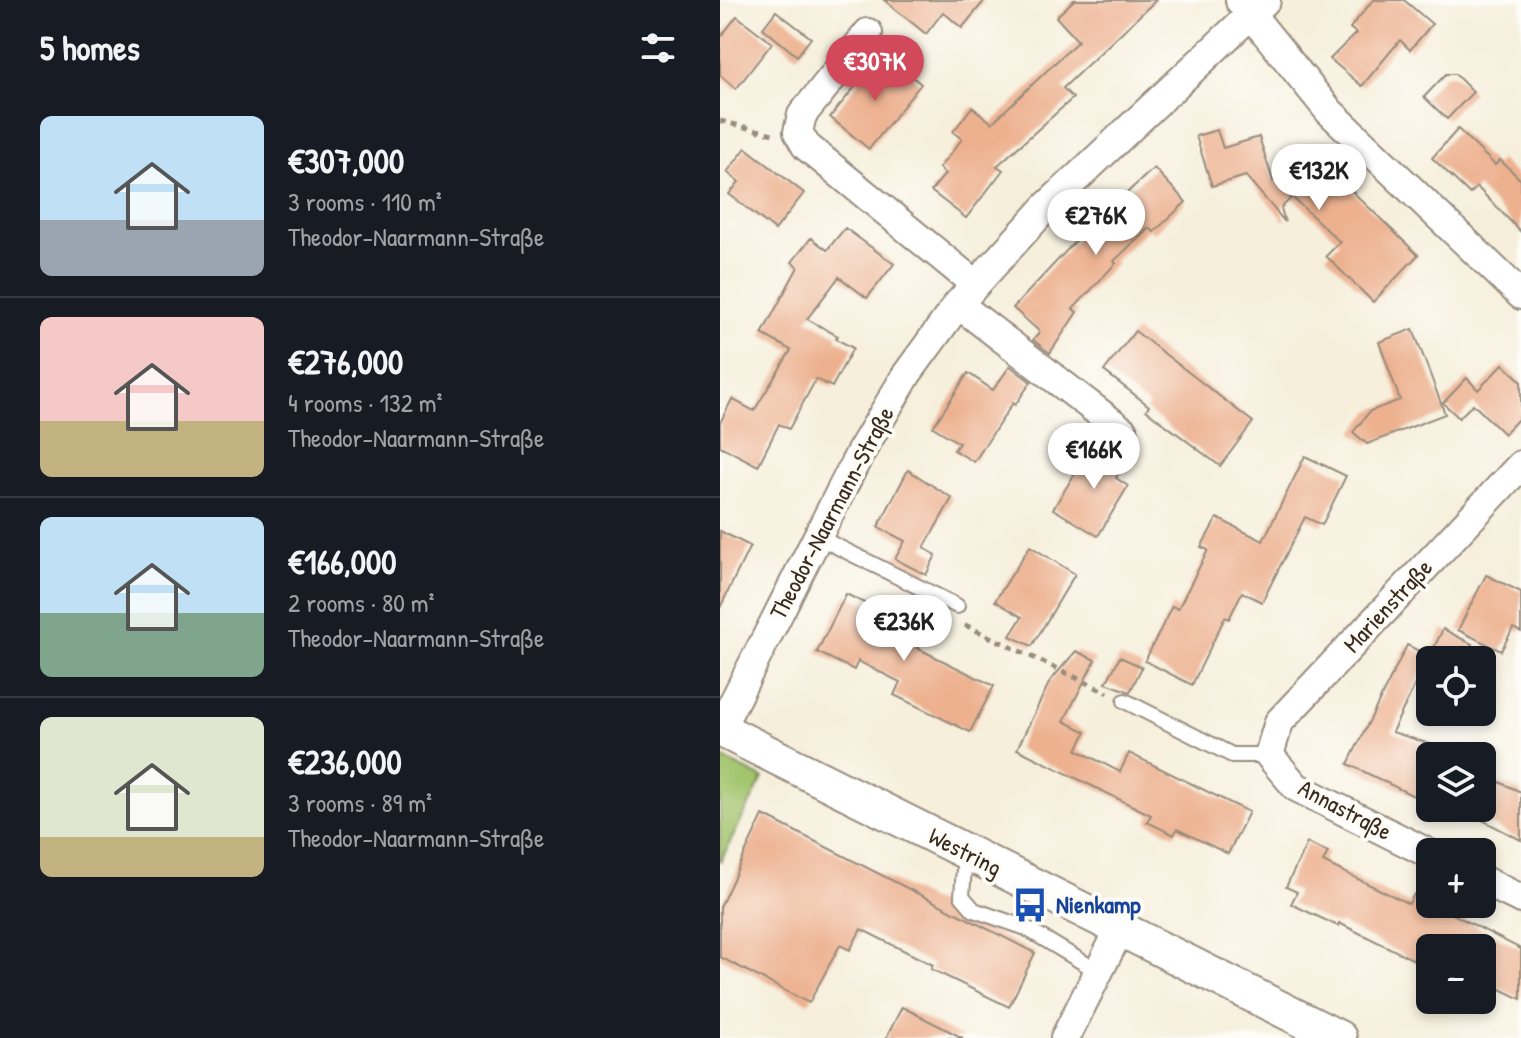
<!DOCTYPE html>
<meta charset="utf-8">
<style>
:root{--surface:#171b24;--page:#20242c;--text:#f1f3f6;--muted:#9ea1a6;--line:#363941;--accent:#d1495b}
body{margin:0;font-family:"Patrick Hand",sans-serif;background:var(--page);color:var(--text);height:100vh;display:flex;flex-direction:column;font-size:30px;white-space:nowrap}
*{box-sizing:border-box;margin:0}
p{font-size:26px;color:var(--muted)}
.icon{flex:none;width:44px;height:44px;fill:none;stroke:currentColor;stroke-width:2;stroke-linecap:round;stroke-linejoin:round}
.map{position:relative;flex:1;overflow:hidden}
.panel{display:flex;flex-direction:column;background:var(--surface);width:720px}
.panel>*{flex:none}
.controls{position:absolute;left:696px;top:646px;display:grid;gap:16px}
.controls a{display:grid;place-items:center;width:80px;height:80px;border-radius:12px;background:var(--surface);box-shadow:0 4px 12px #0003;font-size:40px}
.price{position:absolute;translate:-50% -68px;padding:0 18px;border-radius:28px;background:#fff;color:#222;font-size:26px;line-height:52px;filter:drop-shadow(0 2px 4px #0008)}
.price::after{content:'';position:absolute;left:50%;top:48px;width:24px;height:18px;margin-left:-12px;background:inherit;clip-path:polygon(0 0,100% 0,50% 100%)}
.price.active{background:var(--accent);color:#fff}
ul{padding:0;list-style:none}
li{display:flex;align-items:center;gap:24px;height:200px;padding:0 40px}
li+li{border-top:2px solid var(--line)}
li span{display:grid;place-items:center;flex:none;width:224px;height:160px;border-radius:12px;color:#555}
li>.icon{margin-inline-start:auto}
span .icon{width:96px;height:96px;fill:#fffc;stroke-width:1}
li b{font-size:34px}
h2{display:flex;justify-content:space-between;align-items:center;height:96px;padding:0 40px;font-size:34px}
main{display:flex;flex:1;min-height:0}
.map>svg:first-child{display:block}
</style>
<main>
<section class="panel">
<h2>5 homes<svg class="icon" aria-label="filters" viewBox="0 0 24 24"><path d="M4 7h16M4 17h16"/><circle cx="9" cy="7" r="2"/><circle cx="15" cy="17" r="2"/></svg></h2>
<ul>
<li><span style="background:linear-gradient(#bfe0f5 65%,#9aa5b1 0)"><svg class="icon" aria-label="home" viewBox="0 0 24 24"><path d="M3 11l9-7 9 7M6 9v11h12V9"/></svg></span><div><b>€307,000</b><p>3 rooms · 110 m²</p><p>Theodor-Naarmann-Straße</p></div></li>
<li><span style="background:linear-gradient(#f6c9c9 65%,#c2b280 0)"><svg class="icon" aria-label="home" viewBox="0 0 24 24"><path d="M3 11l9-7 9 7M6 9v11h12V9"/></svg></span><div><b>€276,000</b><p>4 rooms · 132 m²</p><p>Theodor-Naarmann-Straße</p></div></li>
<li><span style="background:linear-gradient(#bfe0f5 60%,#7fa58c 0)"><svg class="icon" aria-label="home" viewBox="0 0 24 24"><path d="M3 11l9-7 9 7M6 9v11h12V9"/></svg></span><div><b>€166,000</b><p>2 rooms · 80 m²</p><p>Theodor-Naarmann-Straße</p></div></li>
<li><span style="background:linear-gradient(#dfe7d0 75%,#c2b280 0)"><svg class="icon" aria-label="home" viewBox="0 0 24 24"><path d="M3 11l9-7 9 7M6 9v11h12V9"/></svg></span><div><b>€236,000</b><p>3 rooms · 89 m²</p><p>Theodor-Naarmann-Straße</p></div></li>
</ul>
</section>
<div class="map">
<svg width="801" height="1038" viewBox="0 0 801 1038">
<rect width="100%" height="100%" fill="#fdfcf7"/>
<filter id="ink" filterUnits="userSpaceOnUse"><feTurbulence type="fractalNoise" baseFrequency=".0125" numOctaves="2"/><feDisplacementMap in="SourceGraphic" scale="16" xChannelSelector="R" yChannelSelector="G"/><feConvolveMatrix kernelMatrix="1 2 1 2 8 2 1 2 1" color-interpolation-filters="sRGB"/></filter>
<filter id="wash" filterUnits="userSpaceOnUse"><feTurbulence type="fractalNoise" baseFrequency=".006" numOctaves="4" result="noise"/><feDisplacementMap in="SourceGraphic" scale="32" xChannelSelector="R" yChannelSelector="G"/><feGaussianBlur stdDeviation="1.8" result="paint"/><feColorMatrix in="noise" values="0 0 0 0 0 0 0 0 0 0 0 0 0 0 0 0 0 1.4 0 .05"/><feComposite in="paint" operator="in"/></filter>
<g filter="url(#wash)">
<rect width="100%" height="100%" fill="#f6efdc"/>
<polygon fill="#a2c46d" stroke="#6e7746" stroke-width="2" points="0,757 43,778 0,862"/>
<g id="blocks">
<g fill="#edb18f">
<polygon points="164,0 265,0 242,28 223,12 206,34"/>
<polygon points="354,0 436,0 343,88 353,98 277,166 283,170 246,218 211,191 225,174 219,168 242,139 233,132 252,107 272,123 358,41 336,17"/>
<polygon points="653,0 684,0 712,24 690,50 680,40 642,86 610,59 636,33 630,28"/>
<polygon points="56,11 91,38 77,56 43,28"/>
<polygon points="17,16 52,43 16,89 0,75 0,38"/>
<polygon points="169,58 201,84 149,149 110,117 149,70 155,75"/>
<polygon points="726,74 735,74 753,92 727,119 704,97"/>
<polygon points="738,129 775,165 780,160 801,180 801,232 757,187 750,194 712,158"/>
<polygon points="497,130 503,148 539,137 553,181 566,170 579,187 603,163 698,255 653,302 606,256 620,242 572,197 561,208 565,222 526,176 492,186 476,136"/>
<polygon points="26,148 84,193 55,230 9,194 19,182 7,172"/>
<polygon points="434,168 466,202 434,232 429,228 394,261 396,263 353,309 357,312 330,353 313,340 320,332 293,308 363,233"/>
<polygon points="125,228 174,264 147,298 119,277 87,319 118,336 116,339 133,348 112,387 96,379 69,429 59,424 38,466 0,446 0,423 12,399 34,411 71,350 42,334 78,267 72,262 91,238 107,250"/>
<polygon points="693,329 725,414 647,444 633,432 650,411 680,400 659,342"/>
<polygon points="415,331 533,422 500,466 426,410 429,406 384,371"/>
<polygon points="783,364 801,381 801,416 784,434 753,404 739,418 723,403 747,378 758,390"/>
<polygon points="290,366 311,382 295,405 293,403 254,462 234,450 239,443 213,427 248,373 273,390"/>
<polygon points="387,443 407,459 396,478 408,486 378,536 333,509 364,459 374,465"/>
<polygon points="585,456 626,476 602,525 585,517 542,602 522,592 509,619 505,617 472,685 425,661 452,606 458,609 488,550 481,547 497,518 543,541"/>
<polygon points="188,470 232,498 204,548 216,555 206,575 175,559 185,541 158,527"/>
<polygon points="0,531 30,546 0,608"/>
<polygon points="310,546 355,574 312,646 290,636 302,617 275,601"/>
<polygon points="766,575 801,592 801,632 793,628 781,651 738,630"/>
<polygon points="126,594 193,627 191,631 203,637 197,648 274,686 250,732 174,695 180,682 138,661 134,670 97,652"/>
<polygon points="723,629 752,644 745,660 708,660"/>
<polygon points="687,645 709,656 672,732 710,744 710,804 628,764"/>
<polygon points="356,651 375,660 344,721 366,732 357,750 400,772 409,753 529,812 508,854 457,829 454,835 427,822 431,815 297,749 330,681"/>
<polygon points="400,657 422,667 410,692 386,683"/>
<polygon points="762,774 801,792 801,840 762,820"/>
<polygon points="43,815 315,953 289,1007 211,969 213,965 141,929 130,950 120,945 89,1003 0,957 0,907"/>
<polygon points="587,843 608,852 603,862 689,904 694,894 801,949 801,999 762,980 762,948 710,948 710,968 619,923 618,926 571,904 577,892 566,887"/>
<polygon points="182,1007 243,1038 166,1038"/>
</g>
</g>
</g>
<g filter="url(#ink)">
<use href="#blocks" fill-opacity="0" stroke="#988c7d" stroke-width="2"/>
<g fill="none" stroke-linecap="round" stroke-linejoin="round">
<g stroke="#988c7d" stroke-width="18">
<g id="service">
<polyline points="98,537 237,606"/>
<polyline points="405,701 512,755 549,755"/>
<polyline points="245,853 242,896 254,910 306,928 379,972"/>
</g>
</g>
<g stroke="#988c7d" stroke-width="32">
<g id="minor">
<polyline points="520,1 609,111 801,295"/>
<polyline points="148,33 82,115 78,132 86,146 255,284"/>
<polyline points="238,304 403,431"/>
<polyline points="0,729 139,455 187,374 238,304 327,206 546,0"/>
<polyline points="710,854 576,787 549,755 559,722 801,465"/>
<polyline points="762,880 801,899"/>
<polyline points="345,1038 400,929"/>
</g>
</g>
<g stroke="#988c7d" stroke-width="38">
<polyline id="tertiary" points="0,729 619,1038"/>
</g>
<g stroke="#988c7d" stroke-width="5" stroke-dasharray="6 6" stroke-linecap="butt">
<polyline points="0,121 53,134"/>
<polyline points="245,625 388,693"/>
</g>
<use href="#service" stroke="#fff" stroke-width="14"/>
<use href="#minor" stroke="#fff" stroke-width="28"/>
<use href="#tertiary" stroke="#fff" stroke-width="34"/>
</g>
</g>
<defs>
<g id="bus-bare" transform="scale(2.76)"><path d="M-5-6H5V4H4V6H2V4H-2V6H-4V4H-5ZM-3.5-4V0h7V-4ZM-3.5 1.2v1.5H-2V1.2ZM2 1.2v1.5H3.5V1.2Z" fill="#1a4fb4" stroke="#fdfcf7" stroke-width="2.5" paint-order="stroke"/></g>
</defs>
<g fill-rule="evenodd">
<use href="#bus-bare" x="310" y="905"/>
</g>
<g text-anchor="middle" stroke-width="8" stroke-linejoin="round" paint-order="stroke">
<g font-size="24" fill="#3b2a1e" stroke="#fdfcf7">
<text transform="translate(112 513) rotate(-62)" y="8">Theodor-Naarmann-Straße</text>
<text transform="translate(668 606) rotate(-47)" y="8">Marienstraße</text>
<text transform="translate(625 810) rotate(28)" y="8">Annastraße</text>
<text transform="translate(245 852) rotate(27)" y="8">Westring</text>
</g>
<g font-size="24" font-weight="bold" fill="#164399" stroke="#fdfcf7" text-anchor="start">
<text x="336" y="913">Nienkamp</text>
</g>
</g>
</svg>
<div class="controls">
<a><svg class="icon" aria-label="locate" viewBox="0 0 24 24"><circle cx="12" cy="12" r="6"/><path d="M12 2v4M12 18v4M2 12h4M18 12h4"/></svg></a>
<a><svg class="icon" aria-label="layers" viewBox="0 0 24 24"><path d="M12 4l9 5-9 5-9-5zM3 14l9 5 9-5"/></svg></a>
<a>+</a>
<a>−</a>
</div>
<b class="price active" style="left:155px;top:103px">€307K</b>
<b class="price" style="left:599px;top:212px">€132K</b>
<b class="price" style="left:376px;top:257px">€276K</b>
<b class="price" style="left:374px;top:491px">€166K</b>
<b class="price" style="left:184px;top:663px">€236K</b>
</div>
</main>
